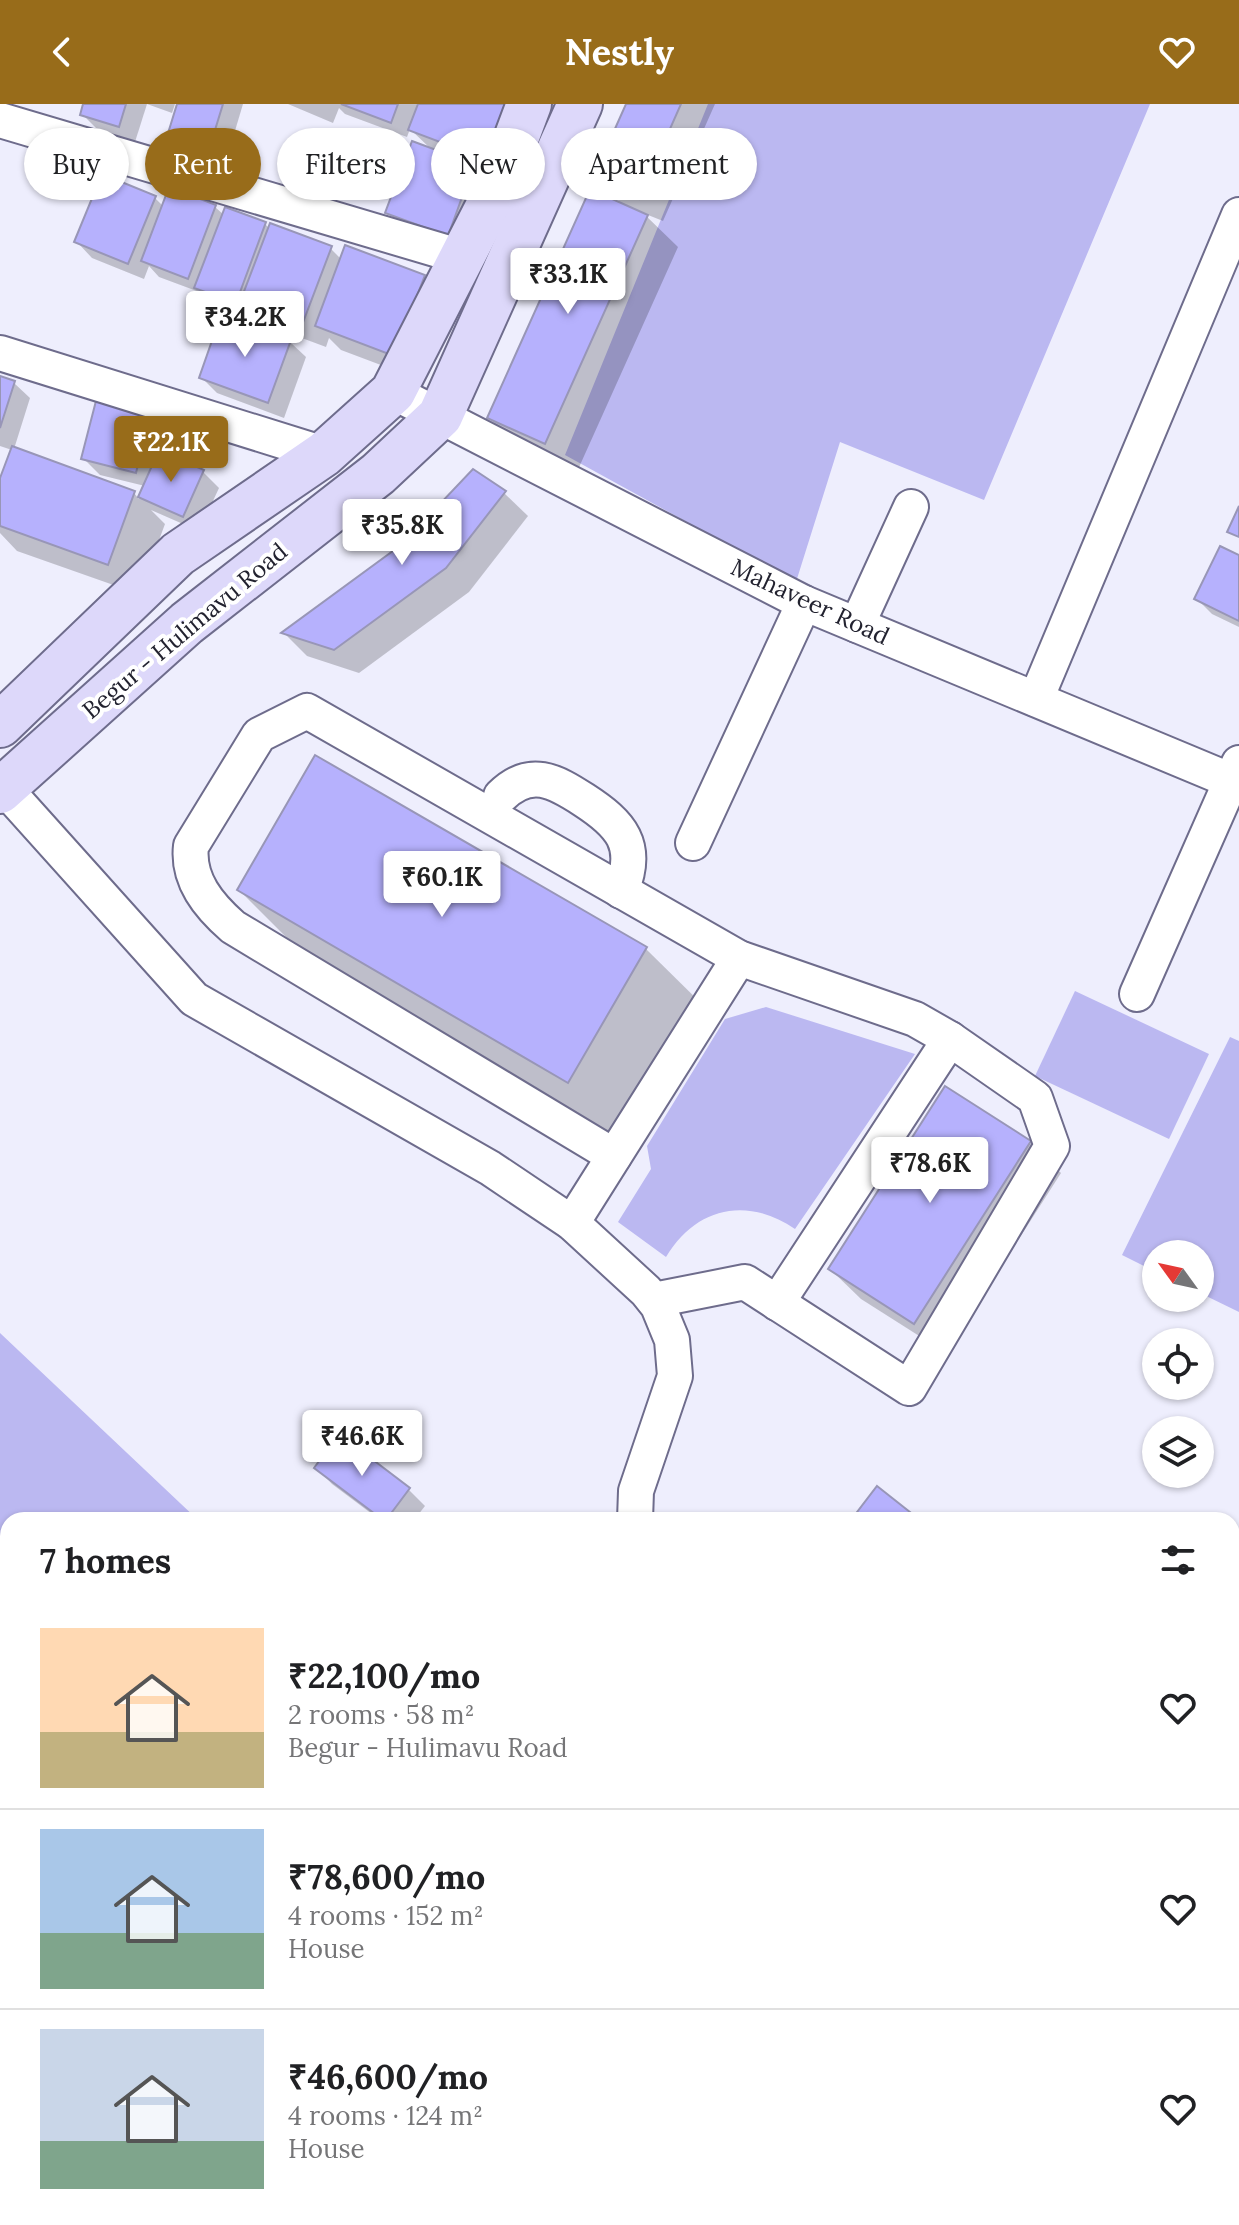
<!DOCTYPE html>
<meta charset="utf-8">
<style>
:root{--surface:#fff;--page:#f2f2f2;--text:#202124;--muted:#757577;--line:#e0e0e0;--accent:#986c1a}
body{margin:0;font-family:Lora,serif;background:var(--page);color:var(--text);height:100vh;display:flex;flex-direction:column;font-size:30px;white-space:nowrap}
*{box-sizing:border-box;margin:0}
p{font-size:26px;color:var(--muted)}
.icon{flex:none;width:44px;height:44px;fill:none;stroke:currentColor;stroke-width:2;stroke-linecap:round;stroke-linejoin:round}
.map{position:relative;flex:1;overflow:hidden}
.panel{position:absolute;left:0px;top:1408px;width:1240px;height:714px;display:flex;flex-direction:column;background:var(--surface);border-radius:24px 24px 0 0;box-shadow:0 2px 6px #0004}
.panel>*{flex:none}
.banner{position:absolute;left:24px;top:24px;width:800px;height:72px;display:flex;gap:16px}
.needle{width:52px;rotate:303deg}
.controls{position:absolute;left:1142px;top:1136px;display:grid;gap:16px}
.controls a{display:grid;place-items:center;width:72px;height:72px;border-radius:50%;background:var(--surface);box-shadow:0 2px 6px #0004;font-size:40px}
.price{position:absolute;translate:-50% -68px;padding:0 18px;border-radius:8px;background:#fff;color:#222;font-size:26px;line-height:52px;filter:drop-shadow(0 2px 4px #0008)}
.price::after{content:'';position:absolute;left:50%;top:48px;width:24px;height:18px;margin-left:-12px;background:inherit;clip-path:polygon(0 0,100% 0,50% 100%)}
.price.on{background:var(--accent);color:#fff}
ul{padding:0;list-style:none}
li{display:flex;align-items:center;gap:24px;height:200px;padding:0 40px}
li+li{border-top:2px solid var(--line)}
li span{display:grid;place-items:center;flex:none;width:224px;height:160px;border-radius:0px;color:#555}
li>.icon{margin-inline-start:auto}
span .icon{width:96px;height:96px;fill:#fffc;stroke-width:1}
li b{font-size:34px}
h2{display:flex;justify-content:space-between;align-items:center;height:96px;padding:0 40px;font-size:34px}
.pill{padding:0 28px;border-radius:36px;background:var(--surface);box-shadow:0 2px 6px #0004;font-size:28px;line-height:72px}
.pill.on{background:var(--accent);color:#fff}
header{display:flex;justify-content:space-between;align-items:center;height:104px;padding:0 40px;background:var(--accent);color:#fff;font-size:36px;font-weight:800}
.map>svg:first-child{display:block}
</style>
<header><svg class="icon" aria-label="back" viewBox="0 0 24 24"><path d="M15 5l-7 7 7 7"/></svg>Nestly<svg class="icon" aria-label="heart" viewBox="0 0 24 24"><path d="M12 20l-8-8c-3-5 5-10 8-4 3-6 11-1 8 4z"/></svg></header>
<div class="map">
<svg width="1239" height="2121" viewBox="0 0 1239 2121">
<rect width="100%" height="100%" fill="#eeeefd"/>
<g fill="#bbb8f1">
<polygon points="708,0 1150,0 984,396 840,338 796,478 565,351"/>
<polygon points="1075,887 1209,950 1169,1035 1035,972"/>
<path d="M766,903L915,950L795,1125C747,1092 696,1103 666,1153L618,1118L651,1065L647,1042L725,915Z"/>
<polygon points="1230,933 1239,937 1239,1208 1200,1189 1200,1150 1156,1150 1156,1168 1122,1151"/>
<polygon points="0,1229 198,1416 8,1416 8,1684 0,1678"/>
<polygon points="1239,1995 1239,2121 1218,2121 1211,2114 1232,2114 1232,2002"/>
<polygon points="163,2114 630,2114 624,2121 156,2121"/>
</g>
<g fill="#0003">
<polygon points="85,0 147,0 135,38 98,26 82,10"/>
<polygon points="147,0 175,0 172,9"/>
<polygon points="179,0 243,0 223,67 184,55 168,39"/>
<polygon points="288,0 531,0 509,77 476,65 497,86 472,155 411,132 387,108 432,46 410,25 407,33 345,10 339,4 333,19"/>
<polygon points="629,0 715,0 663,117 643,109 678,143 576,370 520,345 489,314 623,101 595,74"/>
<polygon points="154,93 164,103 215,103 224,111 265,120 270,125 330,144 342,156 424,173 448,196 418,275 341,246 329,234 326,243 267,221 254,208 252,213 212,199 202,189 159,173 149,162 144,175 92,154 77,138"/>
<polygon points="290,238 306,253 284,314 217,289 201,273"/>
<polygon points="0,274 14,279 30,294 14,345 134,389 139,395 145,382 100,371 84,355 150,308 166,324 160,349 203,368 219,384 199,427 151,406 165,420 139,490 17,447 0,429 0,379 12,346 0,342"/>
<polygon points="504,389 528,412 469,488 359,569 307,552 284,529"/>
<polygon points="1239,453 1239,523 1212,510 1196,494"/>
<polygon points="316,654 646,845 712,910 634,1043 304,851 239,786"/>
<polygon points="945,984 1030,1039 1061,1069 946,1249 861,1195 830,1165"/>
<polygon points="340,1333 409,1386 425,1402 414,1416 380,1416 332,1380 317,1364"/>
<polygon points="1232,1675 1239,1681 1239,1781 1233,1788"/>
<polygon points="796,2114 1103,2114 1097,2121 790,2121"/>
</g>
<g fill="#b6b1fd" stroke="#9896b7" stroke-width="2">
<polygon points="83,0 126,0 119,23 80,11"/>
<polygon points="177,0 223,0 207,52 165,39"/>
<polygon points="341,0 398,0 391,19"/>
<polygon points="418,0 505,0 485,55 408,26"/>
<polygon points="626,0 681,0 639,95 593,74"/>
<polygon points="412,37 474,60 448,132 385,109"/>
<polygon points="102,70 156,92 128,160 74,138"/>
<polygon points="169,83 216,101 188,175 141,157"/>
<polygon points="590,85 648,111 545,340 487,314"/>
<polygon points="225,103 266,118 236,199 194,184"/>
<polygon points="270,119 332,142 302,221 240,198"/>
<polygon points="345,141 425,171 394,252 315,222"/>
<polygon points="221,211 291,236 268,299 199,274"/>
<polygon points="0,272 15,277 0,324"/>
<polygon points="97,293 151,306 136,369 81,355"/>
<polygon points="12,342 135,387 108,461 0,422 0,374"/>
<polygon points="159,346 204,366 183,413 138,393"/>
<polygon points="473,365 506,387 446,464 334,546 281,529 401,441"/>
<polygon points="1239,402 1239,433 1227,428"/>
<polygon points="1220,442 1239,451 1239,517 1194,495"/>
<polygon points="315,651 647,843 568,979 237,786"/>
<polygon points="945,982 1031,1037 914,1220 828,1165"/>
<polygon points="339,1330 410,1384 386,1416 383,1416 314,1364"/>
<polygon points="877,1382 920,1416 851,1416"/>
<polygon points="1232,1673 1239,1678 1239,1726 1232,1736"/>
<polygon points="793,2114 982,2114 976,2121 787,2121"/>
</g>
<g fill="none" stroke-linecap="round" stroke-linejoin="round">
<g stroke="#6e6c8c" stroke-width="38">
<g id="minor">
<polyline points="0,16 462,153"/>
<polyline points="0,249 324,350"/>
<polyline points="393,288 804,499 1239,680"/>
<polyline points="857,521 911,403"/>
<polyline points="1036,595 1239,111"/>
<polyline points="0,679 194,895 490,1064 572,1119 646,1187 658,1202 672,1236 675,1272 636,1387 635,1416"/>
<path d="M501,692C530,663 555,677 584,696C621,720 640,741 621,787"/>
<polyline points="693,739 804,499"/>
<polyline points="1137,890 1239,659"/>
<path d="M614,1052L233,823C209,802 187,776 191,742L259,631L307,607L739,854L915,915L950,935L1035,994L1052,1042L909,1284L745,1178L654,1196"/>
<polyline points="572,1119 739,854"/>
<polyline points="777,1199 950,935"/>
<polyline points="0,1709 8,1715"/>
<polyline points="710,2121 716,2114"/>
<polyline points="1005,2121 1011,2114"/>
</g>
</g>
<g stroke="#6e6c8c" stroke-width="48">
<g id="secondary">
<polyline points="0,621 178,450 324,350 393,288 498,83 529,0"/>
<polyline points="0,687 187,519 378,370 440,312 580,0"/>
</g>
</g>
<use href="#minor" stroke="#fff" stroke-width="34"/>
<use href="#secondary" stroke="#ddd8fa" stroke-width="44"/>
</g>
<g text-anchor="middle" stroke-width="8" stroke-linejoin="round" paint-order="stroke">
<g font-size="24" fill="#22222f" stroke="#fff">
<text transform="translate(810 498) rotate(25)" y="8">Mahaveer Road</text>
<text transform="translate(185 527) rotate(-40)" y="8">Begur - Hulimavu Road</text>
</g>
</g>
</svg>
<div class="controls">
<a><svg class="needle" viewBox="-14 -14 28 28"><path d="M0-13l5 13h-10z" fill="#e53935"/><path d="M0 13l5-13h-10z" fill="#757577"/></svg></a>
<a><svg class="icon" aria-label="locate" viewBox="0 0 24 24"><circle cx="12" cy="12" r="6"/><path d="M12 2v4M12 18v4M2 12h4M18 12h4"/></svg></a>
<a><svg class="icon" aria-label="layers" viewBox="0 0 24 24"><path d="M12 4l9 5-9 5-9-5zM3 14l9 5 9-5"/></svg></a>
</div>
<b class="price" style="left:568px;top:212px">₹33.1K</b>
<b class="price" style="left:245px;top:255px">₹34.2K</b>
<b class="price on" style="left:171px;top:380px">₹22.1K</b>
<b class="price" style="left:402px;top:463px">₹35.8K</b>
<b class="price" style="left:442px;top:815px">₹60.1K</b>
<b class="price" style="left:930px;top:1101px">₹78.6K</b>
<b class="price" style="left:362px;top:1374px">₹46.6K</b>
<div class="banner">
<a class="pill">Buy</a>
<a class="pill on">Rent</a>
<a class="pill">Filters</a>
<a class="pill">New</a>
<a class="pill">Apartment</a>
</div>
<section class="panel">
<h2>7 homes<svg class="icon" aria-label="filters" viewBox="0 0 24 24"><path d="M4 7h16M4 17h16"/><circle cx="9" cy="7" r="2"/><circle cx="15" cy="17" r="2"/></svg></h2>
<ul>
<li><span style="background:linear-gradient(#ffd9b3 65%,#c2b280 0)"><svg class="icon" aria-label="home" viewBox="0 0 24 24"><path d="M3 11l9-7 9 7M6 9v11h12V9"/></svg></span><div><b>₹22,100/mo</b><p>2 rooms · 58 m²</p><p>Begur - Hulimavu Road</p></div><svg class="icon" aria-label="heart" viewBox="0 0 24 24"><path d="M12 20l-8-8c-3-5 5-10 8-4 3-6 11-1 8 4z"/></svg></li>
<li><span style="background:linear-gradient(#a9c7e8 65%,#7fa58c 0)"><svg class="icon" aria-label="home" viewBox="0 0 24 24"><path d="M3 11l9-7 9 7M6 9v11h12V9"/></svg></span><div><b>₹78,600/mo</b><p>4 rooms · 152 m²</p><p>House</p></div><svg class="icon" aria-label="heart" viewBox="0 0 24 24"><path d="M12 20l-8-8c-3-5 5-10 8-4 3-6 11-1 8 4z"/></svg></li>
<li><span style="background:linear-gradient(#c9d6e8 70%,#7fa58c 0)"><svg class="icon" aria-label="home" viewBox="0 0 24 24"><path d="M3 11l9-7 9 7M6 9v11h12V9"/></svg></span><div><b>₹46,600/mo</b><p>4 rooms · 124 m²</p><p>House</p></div><svg class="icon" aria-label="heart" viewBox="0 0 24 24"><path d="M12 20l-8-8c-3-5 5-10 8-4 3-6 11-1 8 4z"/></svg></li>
</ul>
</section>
</div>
